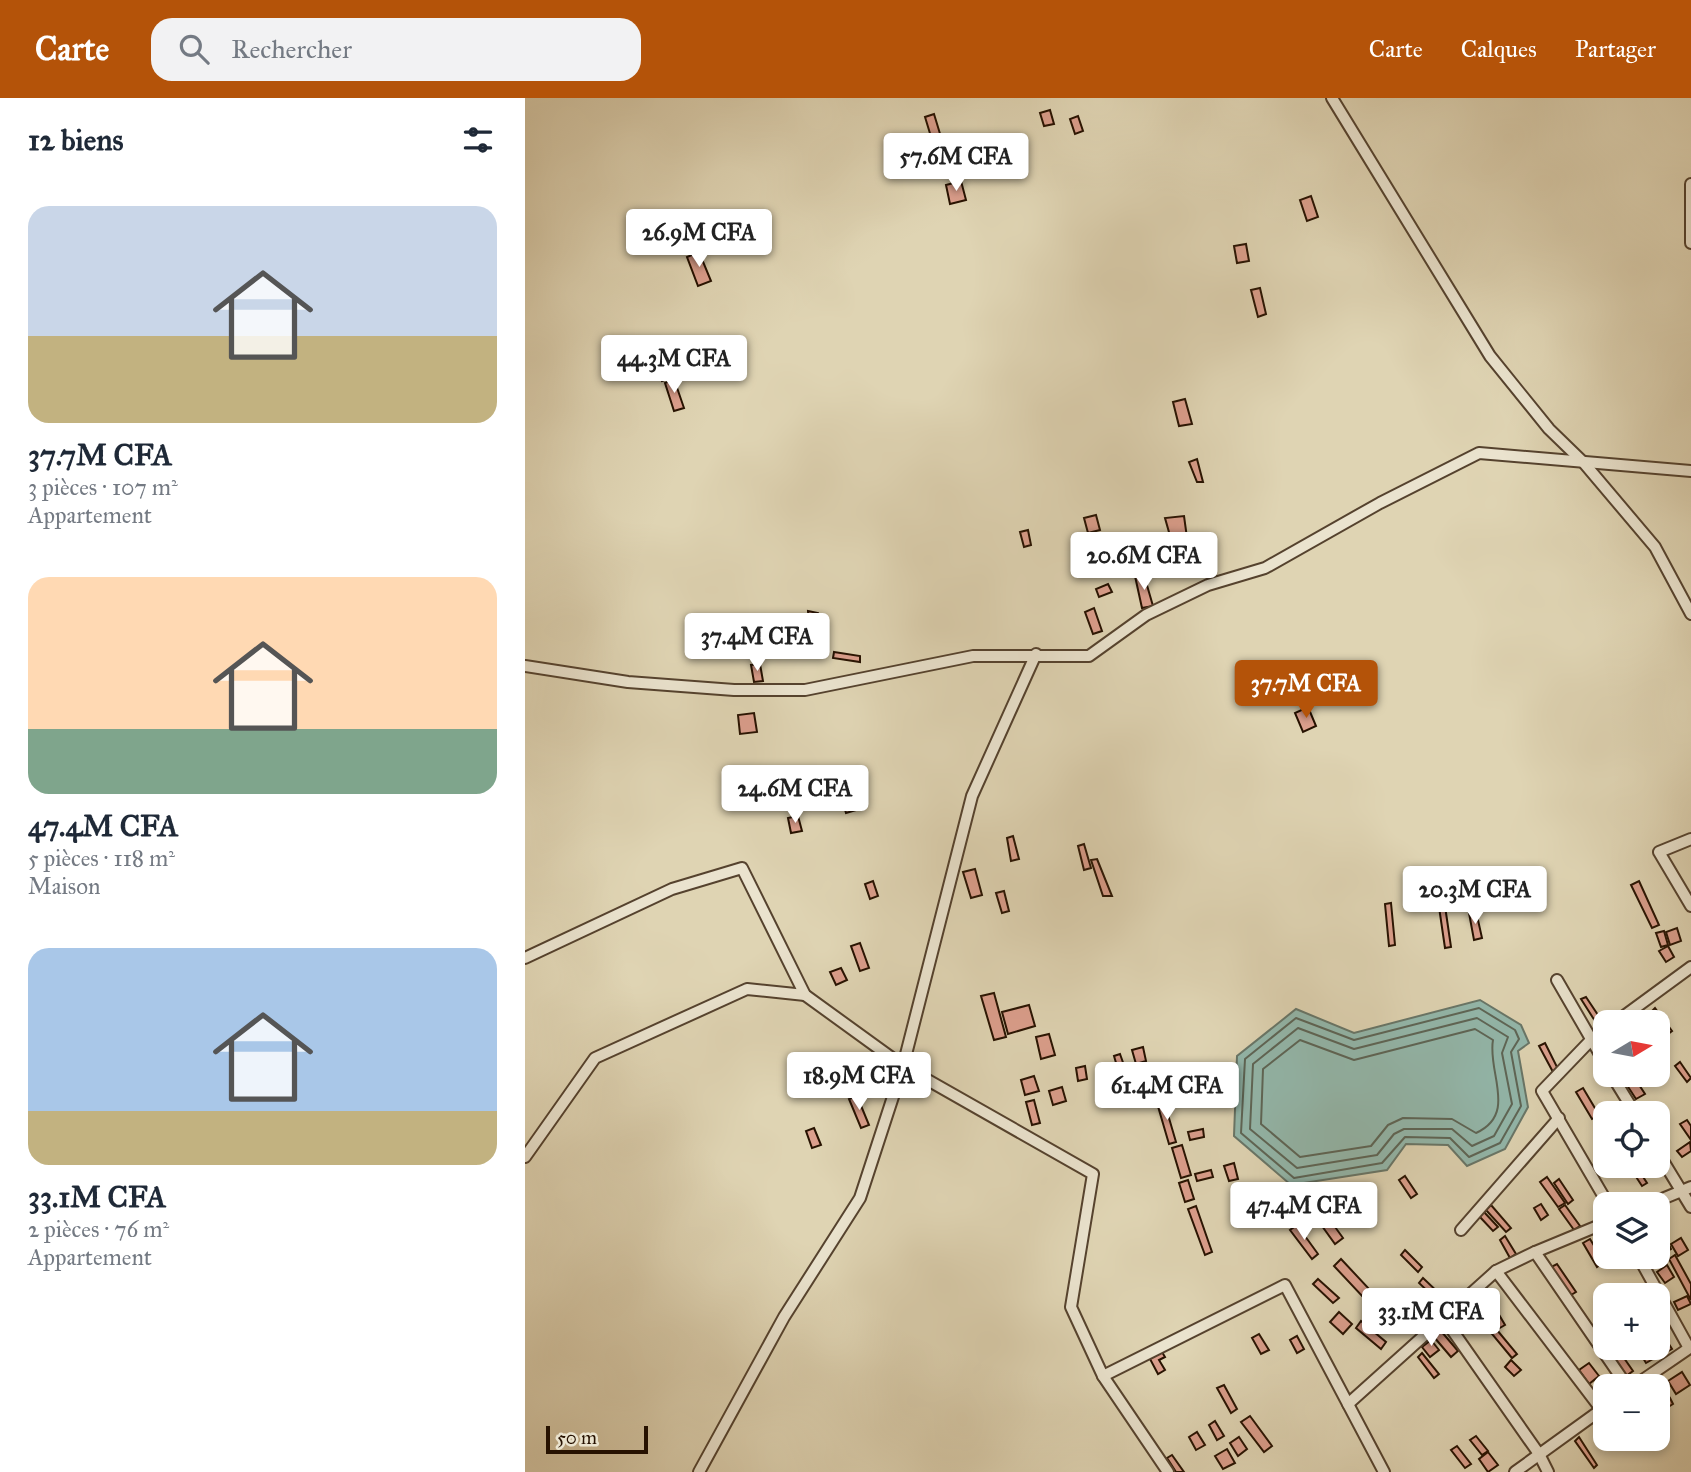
<!DOCTYPE html>
<html lang="fr">
<meta charset="utf-8">
<style>
:root{--surface:#fff;--page:#f2f2f3;--text:#1f2937;--muted:#747a83;--accent:#b45309}
body{margin:0;font-family:"IM FELL Great Primer",serif;background:var(--page);color:var(--text);height:100vh;display:flex;flex-direction:column;font-size:26px;white-space:nowrap}
*{box-sizing:border-box;margin:0}
p{font-size:23px;color:var(--muted)}
.icon{flex:none;width:38px;height:38px;fill:none;stroke:currentColor;stroke-width:2;stroke-linecap:round;stroke-linejoin:round}
.map{position:relative;flex:1;overflow:hidden}
.sheet{display:flex;flex-direction:column;background:var(--surface);width:525px}
.sheet>*{flex:none}
.needle{width:46px;rotate:80deg}
.fabs{position:absolute;left:1068px;top:912px;display:grid;gap:14px}
.fabs a{display:grid;place-items:center;width:77px;height:77px;border-radius:14px;background:var(--surface);box-shadow:0 4px 10px #0003;font-size:35px}
.scale{position:absolute;left:21px;bottom:18px;width:102px;box-sizing:border-box;padding-left:7px;border:4px solid #271201;border-top:0;font-size:19px;line-height:24px;white-space:nowrap;color:#271201;-webkit-text-stroke:5px #eae3ce;paint-order:stroke}
.price{position:absolute;translate:-50% -60px;padding:0 16px;border-radius:7px;background:#fff;color:#222;font-size:23px;line-height:46px;filter:drop-shadow(0 2px 4px #0008)}
.price::after{content:'';position:absolute;left:50%;top:42px;width:21px;height:16px;margin-left:-10px;background:inherit;clip-path:polygon(0 0,100% 0,50% 100%)}
.price.active{background:var(--accent);color:#fff}
ul{padding:0;list-style:none}
li{display:grid;align-content:center;gap:14px;height:371px;padding:0 28px}
li span{display:grid;place-items:center;height:217px;border-radius:21px;color:#555}
li>.icon{margin-inline-start:auto}
span .icon{width:126px;height:126px;fill:#fffc;stroke-width:1}
li b{font-size:30px}
h2{display:flex;justify-content:space-between;align-items:center;height:84px;padding:0 28px;font-size:30px}
header{display:flex;align-items:center;gap:42px;box-sizing:border-box;height:98px;padding:0 35px;background:var(--accent);color:#fff}
header strong{font-size:33px}
nav{display:flex;gap:38px;margin-inline-start:auto;font-size:24px}
.search{width:490px;height:63px;background:var(--page);display:flex;align-items:center;gap:18px;box-sizing:border-box;padding:0 24px;border-radius:21px;color:var(--muted);font-size:26px}
main{display:flex;flex:1;min-height:0}
.map>svg:first-child{display:block}
</style>
<header>
<strong>Carte</strong>
<div class="search"><svg class="icon" aria-label="search" viewBox="0 0 24 24"><circle cx="10" cy="10" r="6"/><path d="M15 15l6 6"/></svg>Rechercher</div>
<nav><a>Carte</a><a>Calques</a><a>Partager</a></nav>
</header>
<main>
<section class="sheet">
<h2>12 biens<svg class="icon" aria-label="filters" viewBox="0 0 24 24"><path d="M4 7h16M4 17h16"/><circle cx="9" cy="7" r="2"/><circle cx="15" cy="17" r="2"/></svg></h2>
<ul>
<li><span style="background:linear-gradient(#c9d6e8 60%,#c2b280 0)"><svg class="icon" aria-label="home" viewBox="0 0 24 24"><path d="M3 11l9-7 9 7M6 9v11h12V9"/></svg></span><div><b>37.7M CFA</b><p>3 pièces · 107 m²</p><p>Appartement</p></div></li>
<li><span style="background:linear-gradient(#ffd9b3 70%,#7fa58c 0)"><svg class="icon" aria-label="home" viewBox="0 0 24 24"><path d="M3 11l9-7 9 7M6 9v11h12V9"/></svg></span><div><b>47.4M CFA</b><p>5 pièces · 118 m²</p><p>Maison</p></div></li>
<li><span style="background:linear-gradient(#a9c7e8 75%,#c2b280 0)"><svg class="icon" aria-label="home" viewBox="0 0 24 24"><path d="M3 11l9-7 9 7M6 9v11h12V9"/></svg></span><div><b>33.1M CFA</b><p>2 pièces · 76 m²</p><p>Appartement</p></div></li>
</ul>
</section>
<div class="map">
<svg width="1166" height="1374" viewBox="0 0 1166 1374">
<rect width="100%" height="100%" fill="#dfd4b3"/>
<filter id="stains"><feTurbulence type="fractalNoise" baseFrequency=".00286" numOctaves="4"/><feColorMatrix values="0 0 0 0 .2 0 0 0 0 .09 0 0 0 0 .02 0 0 0 .5 -.17"/></filter>
<radialGradient id="worn" r=".72"><stop offset=".6" stop-color="#630" stop-opacity="0"/><stop offset="1" stop-color="#630" stop-opacity=".3"/></radialGradient>
<polygon fill="#93b8ac" stroke="#687668" stroke-width="2" points="955,902 996,927 1004,945 993,953 1003,1009 980,1051 942,1068 923,1047 881,1046 862,1072 766,1087 709,1038 712,958 771,911 829,935"/>
<g fill="none" stroke-linecap="round" stroke-linejoin="round">
<g stroke="#5d6556" stroke-width="2">
<polygon points="954,910 990,932 994,941 986,954 996,1008 975,1045 944,1059 925,1040 880,1039 857,1065 769,1080 716,1035 720,961 771,920 829,942"/>
<polygon points="952,920 983,939 977,955 987,1006 969,1038 947,1048 927,1031 879,1031 869,1036 852,1057 772,1070 725,1031 728,966 773,930 829,951"/>
<path d="M950,931L968,942C962,974 993,1016 951,1035L927,1021L878,1020L863,1027L846,1048L775,1059L736,1026L738,971L775,942L829,962Z"/>
</g>
</g>
<g fill="#dc9f8d" stroke="#271201" stroke-width="2">
<polygon points="525,12 529,26 519,28 515,15"/>
<polygon points="409,16 416,39 407,42 400,19"/>
<polygon points="553,18 558,33 550,36 545,21"/>
<polygon points="436,83 441,102 425,106 421,87"/>
<polygon points="786,98 793,119 782,123 775,102"/>
<polygon points="721,146 724,163 712,165 709,148"/>
<polygon points="174,154 186,183 173,188 162,159"/>
<polygon points="735,190 741,216 733,219 726,192"/>
<polygon points="137,249 148,279 137,283 126,253"/>
<polygon points="149,281 159,310 149,313 140,285"/>
<polygon points="660,301 667,326 654,328 648,304"/>
<polygon points="672,361 678,384 672,384 664,364"/>
<polygon points="571,417 575,432 563,435 559,420"/>
<polygon points="659,418 663,447 649,452 640,420"/>
<polygon points="503,432 506,447 499,449 495,434"/>
<polygon points="619,477 628,508 617,510 610,478"/>
<polygon points="583,486 587,494 574,499 571,491"/>
<polygon points="569,510 577,533 568,536 560,514"/>
<polygon points="283,513 293,515 295,527 284,529"/>
<polygon points="309,554 335,558 335,564 308,560"/>
<polygon points="235,566 238,583 229,584 226,567"/>
<polygon points="783,609 791,628 778,634 770,615"/>
<polygon points="229,615 232,634 215,636 213,617"/>
<polygon points="327,698 331,712 321,715 317,701"/>
<polygon points="273,718 277,733 266,735 263,720"/>
<polygon points="488,738 494,761 486,763 482,740"/>
<polygon points="559,746 566,770 559,772 553,748"/>
<polygon points="572,761 587,798 578,798 566,762"/>
<polygon points="450,771 457,797 446,800 438,774"/>
<polygon points="348,783 353,798 345,801 340,786"/>
<polygon points="1114,783 1134,827 1127,830 1106,787"/>
<polygon points="479,793 484,813 477,815 471,795"/>
<polygon points="866,805 870,847 864,848 860,806"/>
<polygon points="920,808 926,849 920,850 914,809"/>
<polygon points="951,813 957,840 949,842 944,815"/>
<polygon points="1152,830 1156,843 1145,847 1141,834"/>
<polygon points="1139,833 1143,847 1136,849 1131,835"/>
<polygon points="335,845 344,870 335,873 326,848"/>
<polygon points="1143,848 1149,859 1141,864 1134,853"/>
<polygon points="316,870 322,882 311,887 305,874"/>
<polygon points="469,895 481,939 469,942 456,898"/>
<polygon points="1061,899 1075,920 1070,923 1056,901"/>
<polygon points="504,907 510,928 483,936 477,914"/>
<polygon points="1130,910 1147,933 1143,936 1126,914"/>
<polygon points="524,936 530,957 516,961 511,939"/>
<polygon points="1020,945 1033,971 1028,974 1014,948"/>
<polygon points="618,949 621,963 611,966 607,952"/>
<polygon points="595,956 601,973 594,975 589,958"/>
<polygon points="1155,964 1166,980 1162,984 1150,968"/>
<polygon points="560,968 562,981 553,983 551,970"/>
<polygon points="651,968 655,983 630,988 627,974"/>
<polygon points="1098,976 1107,976 1120,996 1111,1001 1096,978"/>
<polygon points="509,978 514,993 500,997 496,982"/>
<polygon points="537,989 541,1003 528,1007 524,993"/>
<polygon points="1058,990 1074,1017 1067,1021 1051,994"/>
<polygon points="332,998 344,1027 336,1030 324,1001"/>
<polygon points="509,1002 515,1025 507,1027 501,1004"/>
<polygon points="639,1003 651,1044 644,1046 632,1005"/>
<polygon points="1162,1022 1166,1028 1166,1042 1155,1026"/>
<polygon points="289,1030 296,1047 287,1050 281,1033"/>
<polygon points="678,1031 679,1039 665,1042 663,1034"/>
<polygon points="1165,1044 1166,1053 1157,1059 1152,1053"/>
<polygon points="657,1047 666,1077 656,1080 647,1050"/>
<polygon points="709,1065 713,1081 704,1083 699,1068"/>
<polygon points="1104,1068 1111,1068 1122,1085 1117,1088"/>
<polygon points="686,1072 688,1079 672,1083 670,1076"/>
<polygon points="880,1078 892,1096 886,1100 874,1082"/>
<polygon points="1022,1079 1040,1105 1033,1109 1015,1084"/>
<polygon points="1034,1081 1048,1102 1043,1106 1029,1085"/>
<polygon points="663,1082 669,1101 660,1104 654,1085"/>
<polygon points="1016,1106 1023,1117 1016,1122 1009,1110"/>
<polygon points="966,1107 986,1130 981,1134 961,1112"/>
<polygon points="1040,1107 1055,1128 1049,1132 1034,1111"/>
<polygon points="671,1108 687,1154 680,1157 663,1111"/>
<polygon points="959,1114 973,1129 968,1133 954,1118"/>
<polygon points="805,1122 818,1140 810,1146 797,1128"/>
<polygon points="1132,1122 1146,1151 1140,1154 1132,1139"/>
<polygon points="772,1127 793,1156 787,1161 765,1132"/>
<polygon points="980,1138 991,1156 985,1160 975,1142"/>
<polygon points="1156,1140 1163,1152 1153,1158 1146,1146"/>
<polygon points="1065,1141 1079,1164 1072,1169 1058,1145"/>
<polygon points="880,1152 897,1169 893,1174 876,1157"/>
<polygon points="1150,1157 1166,1186 1166,1202 1144,1161"/>
<polygon points="816,1161 846,1193 838,1199 809,1168"/>
<polygon points="1032,1166 1051,1194 1046,1197 1026,1169"/>
<polygon points="1142,1167 1149,1179 1140,1185 1132,1174"/>
<polygon points="898,1180 917,1198 913,1203 894,1185"/>
<polygon points="793,1181 814,1200 808,1205 788,1186"/>
<polygon points="1162,1198 1166,1206 1153,1212 1149,1204"/>
<polygon points="859,1205 868,1214 861,1221 853,1211"/>
<polygon points="814,1214 827,1226 818,1236 805,1224"/>
<polygon points="973,1215 980,1227 966,1235 959,1223"/>
<polygon points="836,1223 861,1244 856,1251 831,1230"/>
<polygon points="972,1232 992,1256 987,1260 967,1236"/>
<polygon points="916,1233 933,1253 926,1259 909,1239"/>
<polygon points="734,1236 744,1252 736,1256 727,1240"/>
<polygon points="772,1238 779,1251 772,1255 765,1242"/>
<polygon points="1140,1240 1147,1251 1129,1261 1122,1250 1132,1250 1132,1244"/>
<polygon points="906,1242 914,1252 905,1259 897,1249"/>
<polygon points="1080,1250 1092,1250 1108,1273 1101,1278"/>
<polygon points="1112,1250 1121,1250 1128,1261 1121,1265"/>
<polygon points="637,1254 640,1259 634,1262 640,1272 633,1276 625,1261"/>
<polygon points="897,1255 914,1276 909,1280 893,1259"/>
<polygon points="986,1262 996,1272 989,1278 980,1269"/>
<polygon points="1064,1265 1074,1278 1064,1286 1054,1272"/>
<polygon points="1157,1274 1165,1287 1151,1296 1143,1283"/>
<polygon points="699,1287 712,1311 706,1315 692,1290"/>
<polygon points="1145,1300 1148,1306 1132,1316 1132,1308"/>
<polygon points="725,1318 747,1348 739,1354 716,1324"/>
<polygon points="690,1323 699,1338 692,1342 684,1327"/>
<polygon points="672,1334 680,1347 671,1352 664,1339"/>
<polygon points="951,1338 963,1353 957,1357 945,1342"/>
<polygon points="714,1339 722,1351 713,1358 705,1345"/>
<polygon points="1054,1339 1072,1367 1069,1370 1050,1343"/>
<polygon points="932,1348 946,1366 940,1370 926,1352"/>
<polygon points="702,1351 710,1365 698,1371 690,1358"/>
<polygon points="963,1354 973,1367 963,1374 954,1361"/>
<polygon points="647,1357 659,1374 651,1374 642,1360"/>
</g>
<g fill="none" stroke-linecap="round" stroke-linejoin="round">
<g stroke="#55422e" stroke-width="14">
<g id="minor">
<polyline points="807,0 965,258 1024,331 1059,365 1130,449 1166,516"/>
<polyline points="1166,86 1166,145"/>
<polyline points="0,568 103,584 209,592 280,592 448,558 564,558 621,517 683,487 740,470 855,405 954,355 1166,373"/>
<polyline points="1166,741 1134,754 1166,808"/>
<polyline points="0,860 147,791 217,770 280,897 378,968 568,1076 546,1209 578,1278 643,1374"/>
<polyline points="1032,882 1080,965"/>
<polyline points="1091,924 1166,869"/>
<polyline points="1080,932 1066,942 1017,993 1083,1106"/>
<polyline points="1086,976 1110,1015"/>
<polyline points="1132,1053 1166,1109"/>
<polyline points="0,1059 70,960 222,891 280,897"/>
<polyline points="1125,1106 1166,1089"/>
<polyline points="936,1132 1034,1020"/>
<polyline points="1010,1154 1102,1288"/>
<polyline points="1113,1158 1164,1250"/>
<polyline points="971,1173 1076,1311"/>
<polyline points="918,1219 1014,1356 1023,1374"/>
<polyline points="578,1278 760,1187 859,1374"/>
<polyline points="1109,1288 1166,1249"/>
<polyline points="823,1306 971,1173 1010,1154 1080,1125"/>
<polyline points="174,1374 259,1219 335,1100 378,968 447,698 511,556"/>
<polyline points="990,1374 1080,1309"/>
</g>
</g>
<use href="#minor" stroke="#eae3ce" stroke-width="10"/>
</g>
<rect width="100%" height="100%" filter="url(#stains)"/>
<rect width="100%" height="100%" fill="url(#worn)"/>
</svg>
<div class="fabs">
<a><svg class="needle" viewBox="-14 -14 28 28"><path d="M0-13l5 13h-10z" fill="#e53935"/><path d="M0 13l5-13h-10z" fill="#747a83"/></svg></a>
<a><svg class="icon" aria-label="locate" viewBox="0 0 24 24"><circle cx="12" cy="12" r="6"/><path d="M12 2v4M12 18v4M2 12h4M18 12h4"/></svg></a>
<a><svg class="icon" aria-label="layers" viewBox="0 0 24 24"><path d="M12 4l9 5-9 5-9-5zM3 14l9 5 9-5"/></svg></a>
<a>+</a>
<a>−</a>
</div>
<div class="scale">50 m</div>
<b class="price" style="left:431px;top:95px">57.6M CFA</b>
<b class="price" style="left:174px;top:171px">26.9M CFA</b>
<b class="price" style="left:149px;top:297px">44.3M CFA</b>
<b class="price" style="left:619px;top:494px">20.6M CFA</b>
<b class="price" style="left:232px;top:575px">37.4M CFA</b>
<b class="price active" style="left:781px;top:622px">37.7M CFA</b>
<b class="price" style="left:270px;top:727px">24.6M CFA</b>
<b class="price" style="left:950px;top:828px">20.3M CFA</b>
<b class="price" style="left:334px;top:1014px">18.9M CFA</b>
<b class="price" style="left:642px;top:1024px">61.4M CFA</b>
<b class="price" style="left:779px;top:1144px">47.4M CFA</b>
<b class="price" style="left:906px;top:1250px">33.1M CFA</b>
</div>
</main>
